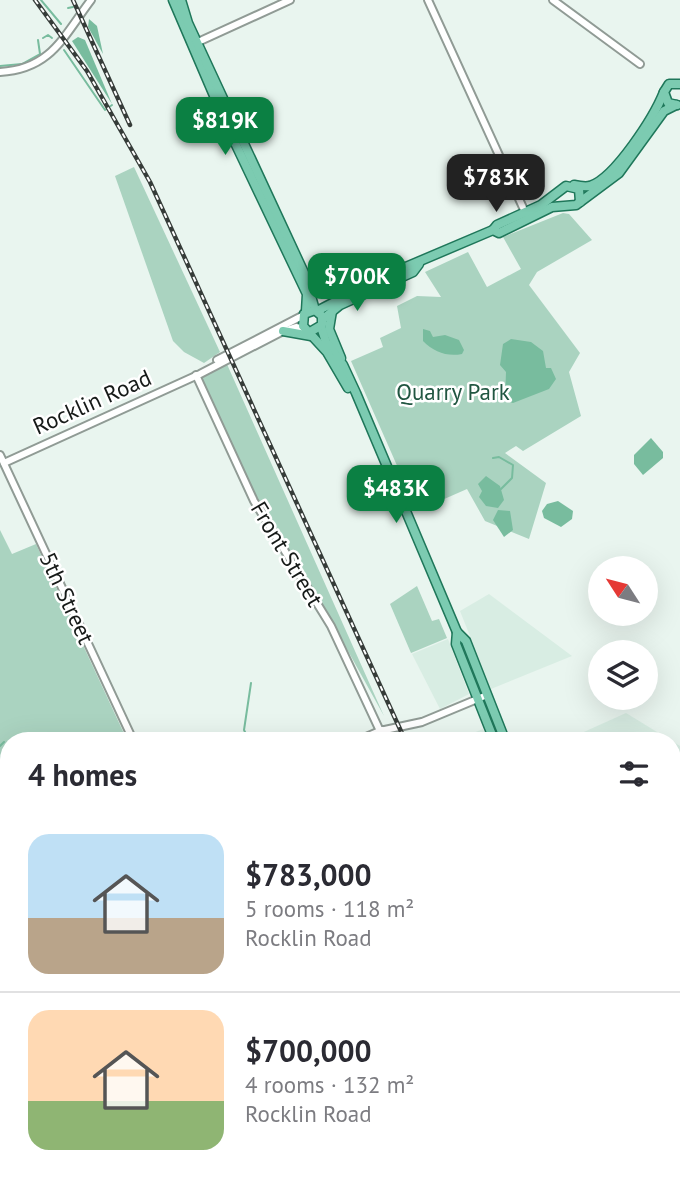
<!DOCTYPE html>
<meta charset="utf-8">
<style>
:root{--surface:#fff;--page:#f7f7f7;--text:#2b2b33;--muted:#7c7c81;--line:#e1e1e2;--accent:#0b8043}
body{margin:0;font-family:"PT Sans",sans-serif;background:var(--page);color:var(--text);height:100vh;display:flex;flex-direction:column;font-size:26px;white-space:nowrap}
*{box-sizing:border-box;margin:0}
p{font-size:23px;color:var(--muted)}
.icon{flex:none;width:38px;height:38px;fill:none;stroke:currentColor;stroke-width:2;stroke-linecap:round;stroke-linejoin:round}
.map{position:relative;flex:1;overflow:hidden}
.side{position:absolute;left:0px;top:732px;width:681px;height:450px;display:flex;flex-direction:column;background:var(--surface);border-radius:28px 28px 0 0;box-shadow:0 7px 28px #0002}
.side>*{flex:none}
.needle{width:46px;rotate:306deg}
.tools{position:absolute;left:588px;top:556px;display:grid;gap:14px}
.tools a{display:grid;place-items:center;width:70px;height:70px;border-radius:50%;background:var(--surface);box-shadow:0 7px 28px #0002;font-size:35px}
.price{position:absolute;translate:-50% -60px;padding:0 16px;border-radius:14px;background:var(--accent);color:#fff;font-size:23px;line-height:46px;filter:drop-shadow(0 2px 4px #0008)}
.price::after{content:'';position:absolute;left:50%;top:42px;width:21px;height:16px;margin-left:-10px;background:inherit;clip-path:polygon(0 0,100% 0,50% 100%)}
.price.selected{background:#222;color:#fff}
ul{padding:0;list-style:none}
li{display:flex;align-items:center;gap:21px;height:175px;padding:0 28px}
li+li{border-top:2px solid var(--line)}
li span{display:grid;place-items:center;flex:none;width:196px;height:140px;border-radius:21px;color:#555}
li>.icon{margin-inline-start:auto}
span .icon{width:84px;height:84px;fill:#fffc;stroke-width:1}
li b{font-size:30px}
h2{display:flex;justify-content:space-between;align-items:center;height:84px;padding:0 28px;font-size:30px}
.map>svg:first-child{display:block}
</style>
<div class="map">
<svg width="680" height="1181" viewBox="0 0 680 1181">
<rect width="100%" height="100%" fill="#e9f5ef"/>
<g fill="#d8ede3">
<polygon points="489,594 572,656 491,689 460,611"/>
<polygon points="448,639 469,694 440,709 412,654"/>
<polygon points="626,713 670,740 566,740"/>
<polygon points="483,729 488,740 456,740"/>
<polygon points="672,741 680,746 680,903 672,908"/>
<polygon points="680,945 680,972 672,974 672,948"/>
<polygon points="680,995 680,1105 672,1106 676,1045 672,1000"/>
<polygon points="501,1173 582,1173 586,1181 505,1181"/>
</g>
<g fill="#aad3c0">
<polygon points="134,167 220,352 204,363 184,352 173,341 115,176"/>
<polygon points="563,213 569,214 592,240 537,272 529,285 580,353 569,372 581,416 523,451 516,446 505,453 546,483 529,539 485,521 467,489 417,511 351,361 383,347 380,338 401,328 397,306 417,296 441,297 425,272 468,252 487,287 521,269 503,237"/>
<polygon points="226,362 384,716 317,595 257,501 201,379"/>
<polygon points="0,530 12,554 36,544 127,740 9,740 9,1047 0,1039"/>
<polygon points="417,586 432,621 439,619 447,638 411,653 390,604"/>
<polygon points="3,1107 9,1110 9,1149 0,1146"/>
</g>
<g fill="#78bc9e">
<polygon points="89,19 97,26 103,54 88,27"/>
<polygon points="78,37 85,40 112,104 72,41"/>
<path d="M423,329L430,331L433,337L445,335L459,340L464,350L462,354C447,357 434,352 423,341Z"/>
<polygon points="511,339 531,342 543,351 546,368 551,368 556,379 549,389 513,403 505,400 506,372 500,365 503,344"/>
<polygon points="651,438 663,452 663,458 643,475 634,464 634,455"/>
<polygon points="486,476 500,486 504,500 498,508 486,506 479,497 482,491 478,484"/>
<polygon points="558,501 573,511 572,519 561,527 544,518 542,511 547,504"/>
<polygon points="498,510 510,511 513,530 504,537 493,520"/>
</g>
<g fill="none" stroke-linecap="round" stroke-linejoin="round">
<g stroke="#78bc9e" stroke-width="2">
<polyline points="41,0 61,24"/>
<polyline points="68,8 73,7"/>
<polyline points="43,38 48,35 52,38"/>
<polyline points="64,50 105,110 112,105"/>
<polyline points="0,66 22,64 40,54 38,40"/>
<polyline points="493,458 499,457 513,465 512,478 501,489"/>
<polyline points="249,740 244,730 251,683"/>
<polyline points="0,746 4,742"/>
<polyline points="0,882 9,889"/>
<polyline points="0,928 9,925"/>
<polyline points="0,974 9,1002"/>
<polyline points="0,1132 5,1127 9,1131"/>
<polyline points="127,1180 128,1181"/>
</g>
<g stroke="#909b95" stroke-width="10">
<g id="minor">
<polyline points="428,0 525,212"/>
<polyline points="553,0 640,64"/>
<polyline points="198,42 290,0"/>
<path d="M0,72C51,69 63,37 91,0"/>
<polyline points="217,360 302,316"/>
<polyline points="196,375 254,501 331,626 380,731"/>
<polyline points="0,455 133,740"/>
<polyline points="4,463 200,374 283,331 296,327 305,329"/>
<polyline points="380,731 422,722 487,695"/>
<polyline points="359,740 382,730"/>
<polyline points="672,981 680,979"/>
<polyline points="672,991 680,989"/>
<polyline points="290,1172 292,1181"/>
</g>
</g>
<g stroke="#1f775a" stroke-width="11">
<g id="major">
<polyline points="173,0 227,126 307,294 306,311"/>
<polyline points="181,0 188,23 305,275 315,310"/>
<polyline points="677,105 668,103 664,92 669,84 680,84"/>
<path d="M574,185C579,186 585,187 590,186C615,178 654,117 664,92"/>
<polyline points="493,230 499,233 552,207 576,205 619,173 664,111 676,105"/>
<polyline points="317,311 387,275 493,230 497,225 541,205 566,186 579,189 580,202"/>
<polyline points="332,311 329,329 341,358"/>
<polyline points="323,319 340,305 413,272 419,264"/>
<polyline points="321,327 326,342 343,365 356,393 457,632 466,641 505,740"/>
<polyline points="283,331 311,336"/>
<polyline points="310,332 322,325 322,316 315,310 304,314 303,326 327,352 348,388"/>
<polyline points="457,632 456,644 494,740"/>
<polyline points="653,1172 655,1181"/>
<polyline points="662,1172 664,1181"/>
<polyline points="76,1181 92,1172"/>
<polyline points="113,1181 133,1172"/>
</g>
</g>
<use href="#minor" stroke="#fff" stroke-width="6"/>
<use href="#major" stroke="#7ccbb1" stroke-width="8"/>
<g stroke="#363c39" stroke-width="4.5">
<g id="rail">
<polyline points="35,0 87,71 150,182 405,740"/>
<polyline points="73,0 130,125"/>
<polyline points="604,1172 608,1181"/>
</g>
</g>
<use href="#rail" stroke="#fff" stroke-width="2" stroke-dasharray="5" stroke-linecap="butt"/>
</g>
<g text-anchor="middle" stroke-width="5" stroke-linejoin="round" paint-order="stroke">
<g font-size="23" fill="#205641" stroke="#fff">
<text x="453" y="400">Quarry Park</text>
</g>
<g font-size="23" fill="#161a18" stroke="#fff">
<text transform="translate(92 402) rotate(-24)" y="8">Rocklin Road</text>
<text transform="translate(287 554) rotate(59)" y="8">Front Street</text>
<text transform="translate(67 598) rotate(65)" y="8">5th Street</text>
</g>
</g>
</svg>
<div class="tools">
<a><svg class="needle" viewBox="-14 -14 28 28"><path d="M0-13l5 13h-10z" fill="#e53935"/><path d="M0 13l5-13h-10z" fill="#7c7c81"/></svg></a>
<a><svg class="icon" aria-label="layers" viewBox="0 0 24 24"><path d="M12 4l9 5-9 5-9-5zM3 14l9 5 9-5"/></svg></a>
</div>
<b class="price" style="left:225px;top:157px">$819K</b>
<b class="price selected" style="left:496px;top:214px">$783K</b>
<b class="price" style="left:357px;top:313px">$700K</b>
<b class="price" style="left:396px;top:525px">$483K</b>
<section class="side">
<h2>4 homes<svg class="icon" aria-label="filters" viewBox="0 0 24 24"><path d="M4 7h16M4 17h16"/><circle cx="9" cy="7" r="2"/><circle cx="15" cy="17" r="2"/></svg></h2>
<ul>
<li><span style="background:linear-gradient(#bfe0f5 60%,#b9a48a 0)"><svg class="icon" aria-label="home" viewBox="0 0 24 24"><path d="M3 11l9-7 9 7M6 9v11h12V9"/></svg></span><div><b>$783,000</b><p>5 rooms · 118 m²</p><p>Rocklin Road</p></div></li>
<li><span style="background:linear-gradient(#ffd9b3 65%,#8fb573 0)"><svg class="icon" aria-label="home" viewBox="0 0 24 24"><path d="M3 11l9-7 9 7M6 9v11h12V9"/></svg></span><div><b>$700,000</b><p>4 rooms · 132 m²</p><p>Rocklin Road</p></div></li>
</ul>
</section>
</div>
